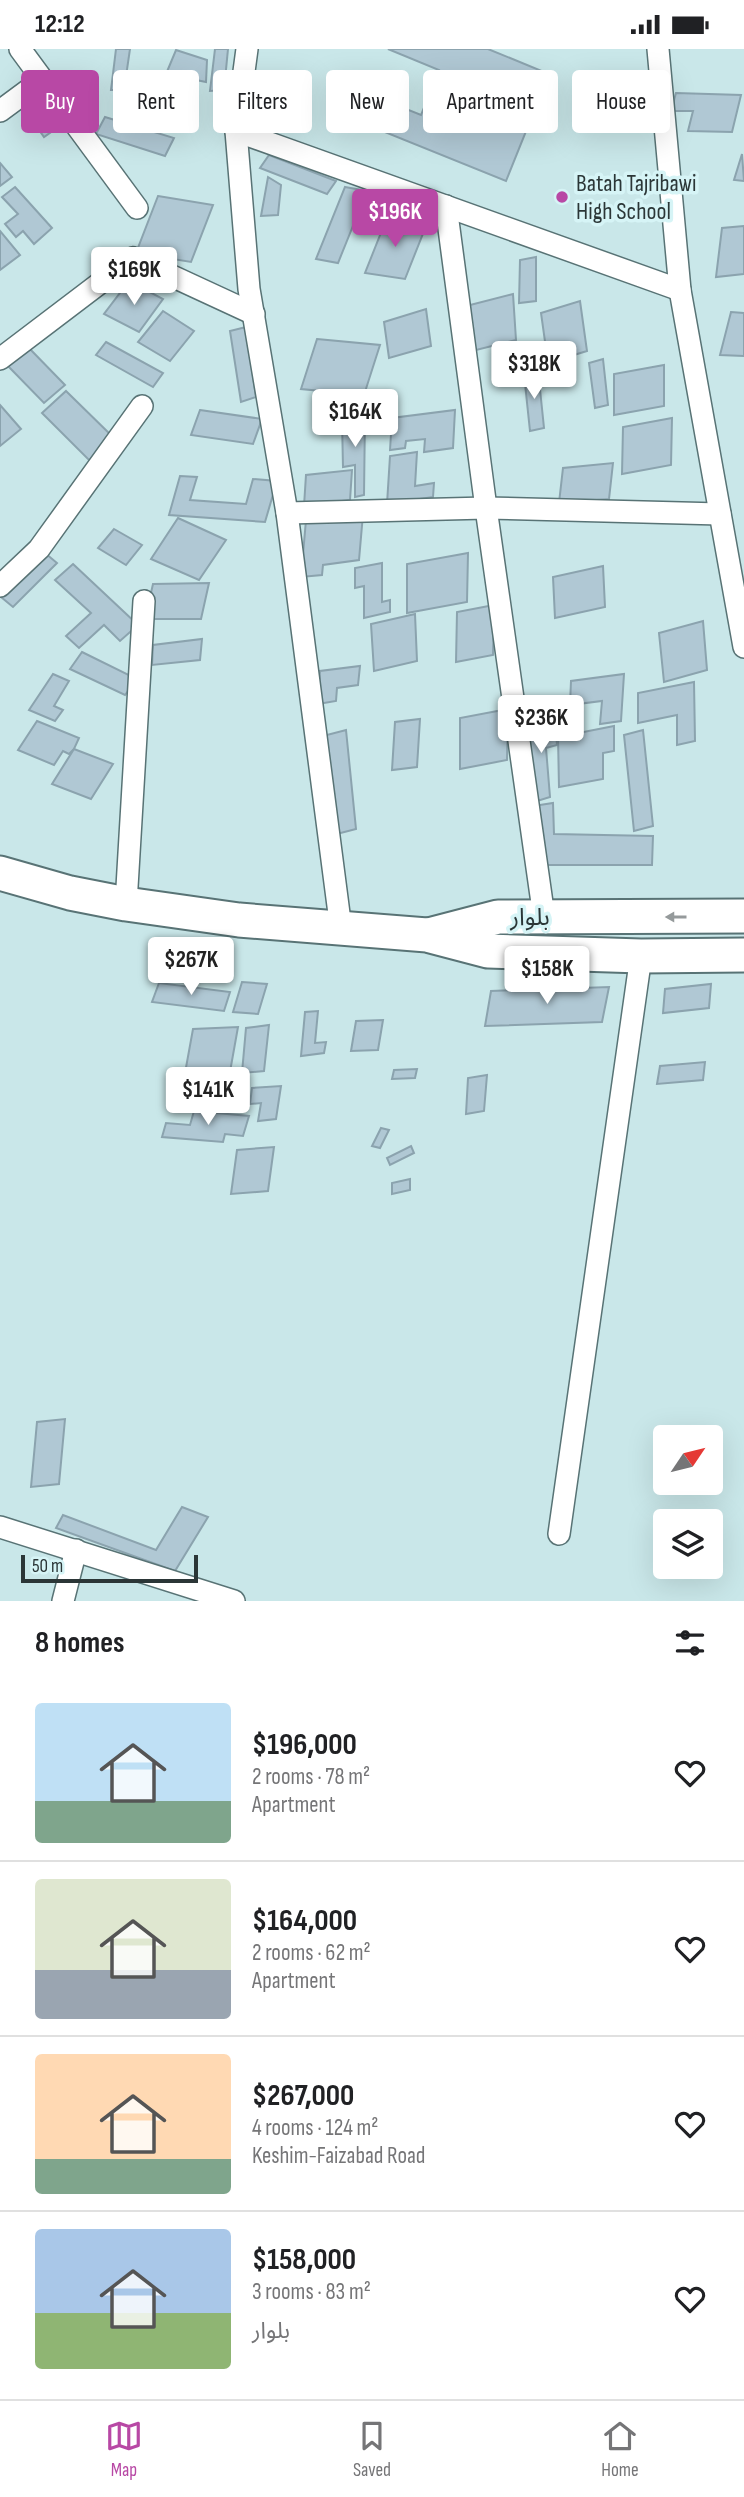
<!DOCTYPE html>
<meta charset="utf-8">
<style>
:root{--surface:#fff;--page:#f6f6f6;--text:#202124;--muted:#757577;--line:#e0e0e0;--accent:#b848a5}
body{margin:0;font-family:"Sofia Sans Condensed","Noto Sans Arabic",sans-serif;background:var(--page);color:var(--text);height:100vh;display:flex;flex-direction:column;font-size:26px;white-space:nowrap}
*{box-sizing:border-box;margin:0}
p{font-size:23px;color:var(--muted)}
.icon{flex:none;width:38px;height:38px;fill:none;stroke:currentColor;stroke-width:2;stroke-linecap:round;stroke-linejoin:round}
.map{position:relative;height:1552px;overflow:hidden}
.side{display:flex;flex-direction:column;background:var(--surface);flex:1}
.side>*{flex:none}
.hud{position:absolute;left:21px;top:21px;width:704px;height:63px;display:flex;gap:14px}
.needle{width:46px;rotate:55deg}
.tools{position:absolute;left:653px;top:1376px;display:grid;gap:14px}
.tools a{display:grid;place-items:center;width:70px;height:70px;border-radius:7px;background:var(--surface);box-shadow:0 7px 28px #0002;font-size:35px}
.scale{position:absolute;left:21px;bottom:18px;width:177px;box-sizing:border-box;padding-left:7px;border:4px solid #2b3637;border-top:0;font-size:19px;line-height:24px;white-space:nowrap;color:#2b3637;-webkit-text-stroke:5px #d6f4f6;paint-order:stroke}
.price{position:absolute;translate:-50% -60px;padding:0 16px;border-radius:7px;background:#fff;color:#222;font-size:23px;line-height:46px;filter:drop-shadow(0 2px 4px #0008)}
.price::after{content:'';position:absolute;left:50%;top:42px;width:21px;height:16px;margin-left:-10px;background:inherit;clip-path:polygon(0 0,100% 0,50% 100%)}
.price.current{background:var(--accent);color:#fff}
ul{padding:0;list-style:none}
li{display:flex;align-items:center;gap:21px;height:175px;padding:0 35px}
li+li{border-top:2px solid var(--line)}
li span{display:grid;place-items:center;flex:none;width:196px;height:140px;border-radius:7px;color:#555}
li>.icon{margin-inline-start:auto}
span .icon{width:84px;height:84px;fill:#fffc;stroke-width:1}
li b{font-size:30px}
h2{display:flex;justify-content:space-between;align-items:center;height:84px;padding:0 35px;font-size:30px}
.tag{padding:0 24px;border-radius:7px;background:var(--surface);box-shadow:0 7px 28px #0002;font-size:24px;line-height:63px}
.tag.current{background:var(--accent);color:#fff}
.status{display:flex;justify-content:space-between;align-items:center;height:49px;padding:0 35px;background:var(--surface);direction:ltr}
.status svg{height:19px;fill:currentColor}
.tabs{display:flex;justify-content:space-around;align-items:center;height:98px;border-top:2px solid var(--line);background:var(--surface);font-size:19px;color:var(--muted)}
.tabs a{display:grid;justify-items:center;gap:4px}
.tabs .current{color:var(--accent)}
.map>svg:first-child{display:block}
</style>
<div class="status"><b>12:12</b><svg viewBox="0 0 49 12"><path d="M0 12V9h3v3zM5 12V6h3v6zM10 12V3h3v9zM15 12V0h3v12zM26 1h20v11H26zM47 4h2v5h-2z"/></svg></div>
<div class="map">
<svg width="744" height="1552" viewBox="0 0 744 1552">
<rect width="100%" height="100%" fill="#c9e7e9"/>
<g fill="#b0c8d4" stroke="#8ba3ae" stroke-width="2">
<polygon points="116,0 130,0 124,41 111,41"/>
<polygon points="215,0 228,0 224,41 210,42"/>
<polygon points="388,0 488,0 549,25 506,132 350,69 361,42 421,66 439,21"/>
<polygon points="176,1 207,11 206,33 166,25"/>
<polygon points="42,41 64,74 44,88 21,55"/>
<polygon points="676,44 741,46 732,83 688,82 693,62 671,62"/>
<polygon points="105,68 174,89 165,107 96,85"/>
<polygon points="742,105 744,132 734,131"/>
<polygon points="269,106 336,132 327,145 260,119"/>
<polygon points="0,114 12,128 0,137"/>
<polygon points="268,128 281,136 278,166 261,167"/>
<polygon points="15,138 52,179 34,195 23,182 16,188 5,175 18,165 2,148"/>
<polygon points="345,138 379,144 373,159 361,157 338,214 316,210"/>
<polygon points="158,147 213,156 191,213 136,204"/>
<polygon points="386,171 426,177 405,230 365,224"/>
<polygon points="744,177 744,225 716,228 722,179"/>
<polygon points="0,182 20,206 0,221"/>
<polygon points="536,208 536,252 519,254 520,211"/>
<polygon points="129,232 163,250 139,283 104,265"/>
<polygon points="513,245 516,291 472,302 470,256"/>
<polygon points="580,252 587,302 548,314 541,264"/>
<polygon points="426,260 431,297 389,309 384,273"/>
<polygon points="163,262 194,282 170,312 138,293"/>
<polygon points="731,263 744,264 744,307 720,306"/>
<polygon points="246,278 256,348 241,353 230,282"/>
<polygon points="317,290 380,296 364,346 301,340"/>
<polygon points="106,293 163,324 153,338 96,306"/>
<polygon points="27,297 65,336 44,354 6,315"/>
<polygon points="603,310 608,356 595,359 589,314"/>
<polygon points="664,316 664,357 614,366 614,325"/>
<polygon points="538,321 544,379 530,382 524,325"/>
<polygon points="66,342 115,390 90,412 42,364"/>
<polygon points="0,356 21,380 0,397"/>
<polygon points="200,361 262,370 253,395 191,386"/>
<polygon points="455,361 453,399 424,403 425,390 406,392 405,399 390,401 392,369"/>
<polygon points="365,366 364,446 355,448 355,416 343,418 342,371"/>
<polygon points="672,369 671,416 622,425 623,378"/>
<polygon points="417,403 415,437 434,434 433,448 387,455 390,407"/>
<polygon points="613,414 609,450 559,454 563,419"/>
<polygon points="352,421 350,451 304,457 306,426"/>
<polygon points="180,427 197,428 190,451 246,455 253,430 277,432 265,473 169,466"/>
<polygon points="363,465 359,511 323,516 322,526 301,528 306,471"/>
<polygon points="178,469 226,491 199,531 151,510"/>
<polygon points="114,480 142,496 126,516 98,499"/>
<polygon points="45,504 57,514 13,558 1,548"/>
<polygon points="468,504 467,553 407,564 407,515"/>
<polygon points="382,514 382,553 390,551 390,563 364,569 364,537 355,539 355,519"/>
<polygon points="73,515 138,576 120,592 104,576 79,599 66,587 91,564 55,531"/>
<polygon points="603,517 605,558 555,569 553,528"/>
<polygon points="209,534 201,570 145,570 153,535"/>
<polygon points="494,556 493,606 456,613 457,563"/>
<polygon points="415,565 417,612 374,622 371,575"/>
<polygon points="703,572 707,621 664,633 659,584"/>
<polygon points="202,590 200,611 152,616 153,596"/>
<polygon points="82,603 137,630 125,646 70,620"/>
<polygon points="360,617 358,636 337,639 336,652 318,655 320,622"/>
<polygon points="53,625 69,632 54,657 63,661 55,672 29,661"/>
<polygon points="624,625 621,672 600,675 602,652 570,656 571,632"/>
<polygon points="694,633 695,692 677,696 677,666 638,674 638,644"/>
<polygon points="508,660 507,711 460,720 460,669"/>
<polygon points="543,667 544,675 555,672 557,696 546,699 550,748 534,753 528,671"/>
<polygon points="420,670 417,718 392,721 395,673"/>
<polygon points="37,672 79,689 74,700 69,705 63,702 54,716 18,701"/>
<polygon points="614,677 614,702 603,704 603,730 559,738 558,688"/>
<polygon points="346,681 356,780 333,786 323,687"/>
<polygon points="643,681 653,777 634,782 624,686"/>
<polygon points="74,700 113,715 91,750 52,735"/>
<polygon points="553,754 554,785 653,787 652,816 542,816 533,757"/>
<polygon points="242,933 267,935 258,965 233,963"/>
<polygon points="159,934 230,943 224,962 152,953"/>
<polygon points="711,935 709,959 663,964 665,940"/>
<polygon points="609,938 602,973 485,977 491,942"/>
<polygon points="318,962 315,994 326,993 324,1004 301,1007 305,963"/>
<polygon points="383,971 378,1001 351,1002 356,972"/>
<polygon points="269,976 264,1022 242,1024 246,979"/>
<polygon points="238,978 228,1034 183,1035 193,980"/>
<polygon points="705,1013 703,1031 657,1035 660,1017"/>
<polygon points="417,1020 415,1029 392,1030 394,1021"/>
<polygon points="487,1026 484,1062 466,1065 468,1029"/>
<polygon points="281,1037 276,1070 258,1072 261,1054 250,1055 252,1039"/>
<polygon points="194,1062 249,1067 243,1087 225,1085 223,1093 162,1088 166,1074 190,1076"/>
<polygon points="381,1079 389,1081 380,1099 372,1097"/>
<polygon points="411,1097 414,1104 390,1116 387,1109"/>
<polygon points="274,1098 268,1142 231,1145 237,1101"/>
<polygon points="410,1130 410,1141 392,1145 392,1134"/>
<polygon points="65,1370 59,1435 31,1438 37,1373"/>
<polygon points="182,1458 208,1468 175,1522 56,1479 63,1466 156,1501"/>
</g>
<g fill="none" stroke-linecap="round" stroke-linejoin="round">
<g stroke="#587375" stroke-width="24">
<g id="minor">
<polyline points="20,0 137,159"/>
<polyline points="247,0 236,82 249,240 287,464 341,880"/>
<polyline points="658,0 680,241 744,598"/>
<polyline points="0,62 42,31"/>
<polyline points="236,82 680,241"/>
<polyline points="446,157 486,459 544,868"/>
<polyline points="0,310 133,209 254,265"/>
<polyline points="287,464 486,459 720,465"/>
<polyline points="0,537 39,500 142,357"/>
<polyline points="126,855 144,552"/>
<polyline points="0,1478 234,1552"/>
<polyline points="559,1485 641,907"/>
<polyline points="63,1552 76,1501"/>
</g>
</g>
<g stroke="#587375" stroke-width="37">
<g id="primary">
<polyline points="0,824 70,844 126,855 239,871 427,886 488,902 641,907 744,906"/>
<polyline points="429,886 498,868 744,867"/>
</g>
</g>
<use href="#minor" stroke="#fff" stroke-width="21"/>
<use href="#primary" stroke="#fff" stroke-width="33"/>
</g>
<defs><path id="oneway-solid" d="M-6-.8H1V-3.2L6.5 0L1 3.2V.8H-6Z" transform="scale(1.75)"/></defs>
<use fill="#959a9b" href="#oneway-solid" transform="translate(676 868) rotate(180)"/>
<circle fill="#b848a5" stroke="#d6f4f6" stroke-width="2.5" cx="562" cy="148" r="7"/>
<g text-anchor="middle" stroke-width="7" stroke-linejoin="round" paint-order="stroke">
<g font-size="24" fill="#2b3637" stroke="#d6f4f6" text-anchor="start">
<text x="576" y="142">Batah Tajribawi<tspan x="576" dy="28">High School</tspan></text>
</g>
<g font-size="24" fill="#2b3637" stroke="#d6f4f6">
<text x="530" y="876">بلوار</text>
</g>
</g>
</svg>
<div class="tools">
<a><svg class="needle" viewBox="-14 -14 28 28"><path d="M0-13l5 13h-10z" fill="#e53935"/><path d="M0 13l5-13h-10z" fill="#757577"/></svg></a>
<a><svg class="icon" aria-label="layers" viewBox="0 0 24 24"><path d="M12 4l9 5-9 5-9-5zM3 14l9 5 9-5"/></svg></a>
</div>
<div class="scale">50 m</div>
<b class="price current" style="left:395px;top:200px">$196K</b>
<b class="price" style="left:134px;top:258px">$169K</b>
<b class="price" style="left:534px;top:352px">$318K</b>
<b class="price" style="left:355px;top:400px">$164K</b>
<b class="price" style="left:541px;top:706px">$236K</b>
<b class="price" style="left:191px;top:948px">$267K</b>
<b class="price" style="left:547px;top:957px">$158K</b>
<b class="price" style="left:208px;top:1078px">$141K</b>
<div class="hud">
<a class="tag current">Buy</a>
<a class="tag">Rent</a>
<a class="tag">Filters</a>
<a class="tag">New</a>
<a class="tag">Apartment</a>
<a class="tag">House</a>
</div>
</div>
<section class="side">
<h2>8 homes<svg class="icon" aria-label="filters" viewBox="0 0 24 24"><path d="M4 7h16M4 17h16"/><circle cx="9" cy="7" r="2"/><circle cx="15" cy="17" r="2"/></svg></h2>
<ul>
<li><span style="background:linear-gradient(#bfe0f5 70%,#7fa58c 0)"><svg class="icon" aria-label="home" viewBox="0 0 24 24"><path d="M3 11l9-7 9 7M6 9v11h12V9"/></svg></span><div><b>$196,000</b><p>2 rooms · 78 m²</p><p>Apartment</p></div><svg class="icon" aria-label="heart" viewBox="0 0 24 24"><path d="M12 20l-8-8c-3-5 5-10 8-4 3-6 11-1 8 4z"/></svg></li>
<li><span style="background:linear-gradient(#dfe7d0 65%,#9aa5b1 0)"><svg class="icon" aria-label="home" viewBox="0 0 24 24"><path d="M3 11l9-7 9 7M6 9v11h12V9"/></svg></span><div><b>$164,000</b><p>2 rooms · 62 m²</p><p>Apartment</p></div><svg class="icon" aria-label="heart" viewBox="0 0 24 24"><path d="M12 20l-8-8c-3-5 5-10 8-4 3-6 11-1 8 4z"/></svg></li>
<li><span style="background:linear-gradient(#ffd9b3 75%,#7fa58c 0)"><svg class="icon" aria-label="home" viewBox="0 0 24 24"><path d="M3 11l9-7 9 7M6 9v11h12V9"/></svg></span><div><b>$267,000</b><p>4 rooms · 124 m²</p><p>Keshim-Faizabad Road</p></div><svg class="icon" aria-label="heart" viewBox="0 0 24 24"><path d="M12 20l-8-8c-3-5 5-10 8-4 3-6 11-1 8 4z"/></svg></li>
<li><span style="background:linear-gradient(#a9c7e8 60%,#8fb573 0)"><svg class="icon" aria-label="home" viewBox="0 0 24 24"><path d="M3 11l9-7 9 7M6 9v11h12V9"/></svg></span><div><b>$158,000</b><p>3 rooms · 83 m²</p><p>بلوار</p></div><svg class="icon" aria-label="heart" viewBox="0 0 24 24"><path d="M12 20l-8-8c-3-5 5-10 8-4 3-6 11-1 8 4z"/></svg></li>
</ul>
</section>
<nav class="tabs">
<a class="current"><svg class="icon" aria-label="map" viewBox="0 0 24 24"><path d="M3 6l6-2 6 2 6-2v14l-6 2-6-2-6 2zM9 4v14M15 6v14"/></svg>Map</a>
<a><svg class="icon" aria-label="saved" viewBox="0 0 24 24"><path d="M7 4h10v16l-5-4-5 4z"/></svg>Saved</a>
<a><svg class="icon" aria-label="home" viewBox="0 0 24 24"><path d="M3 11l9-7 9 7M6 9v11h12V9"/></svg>Home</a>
</nav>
